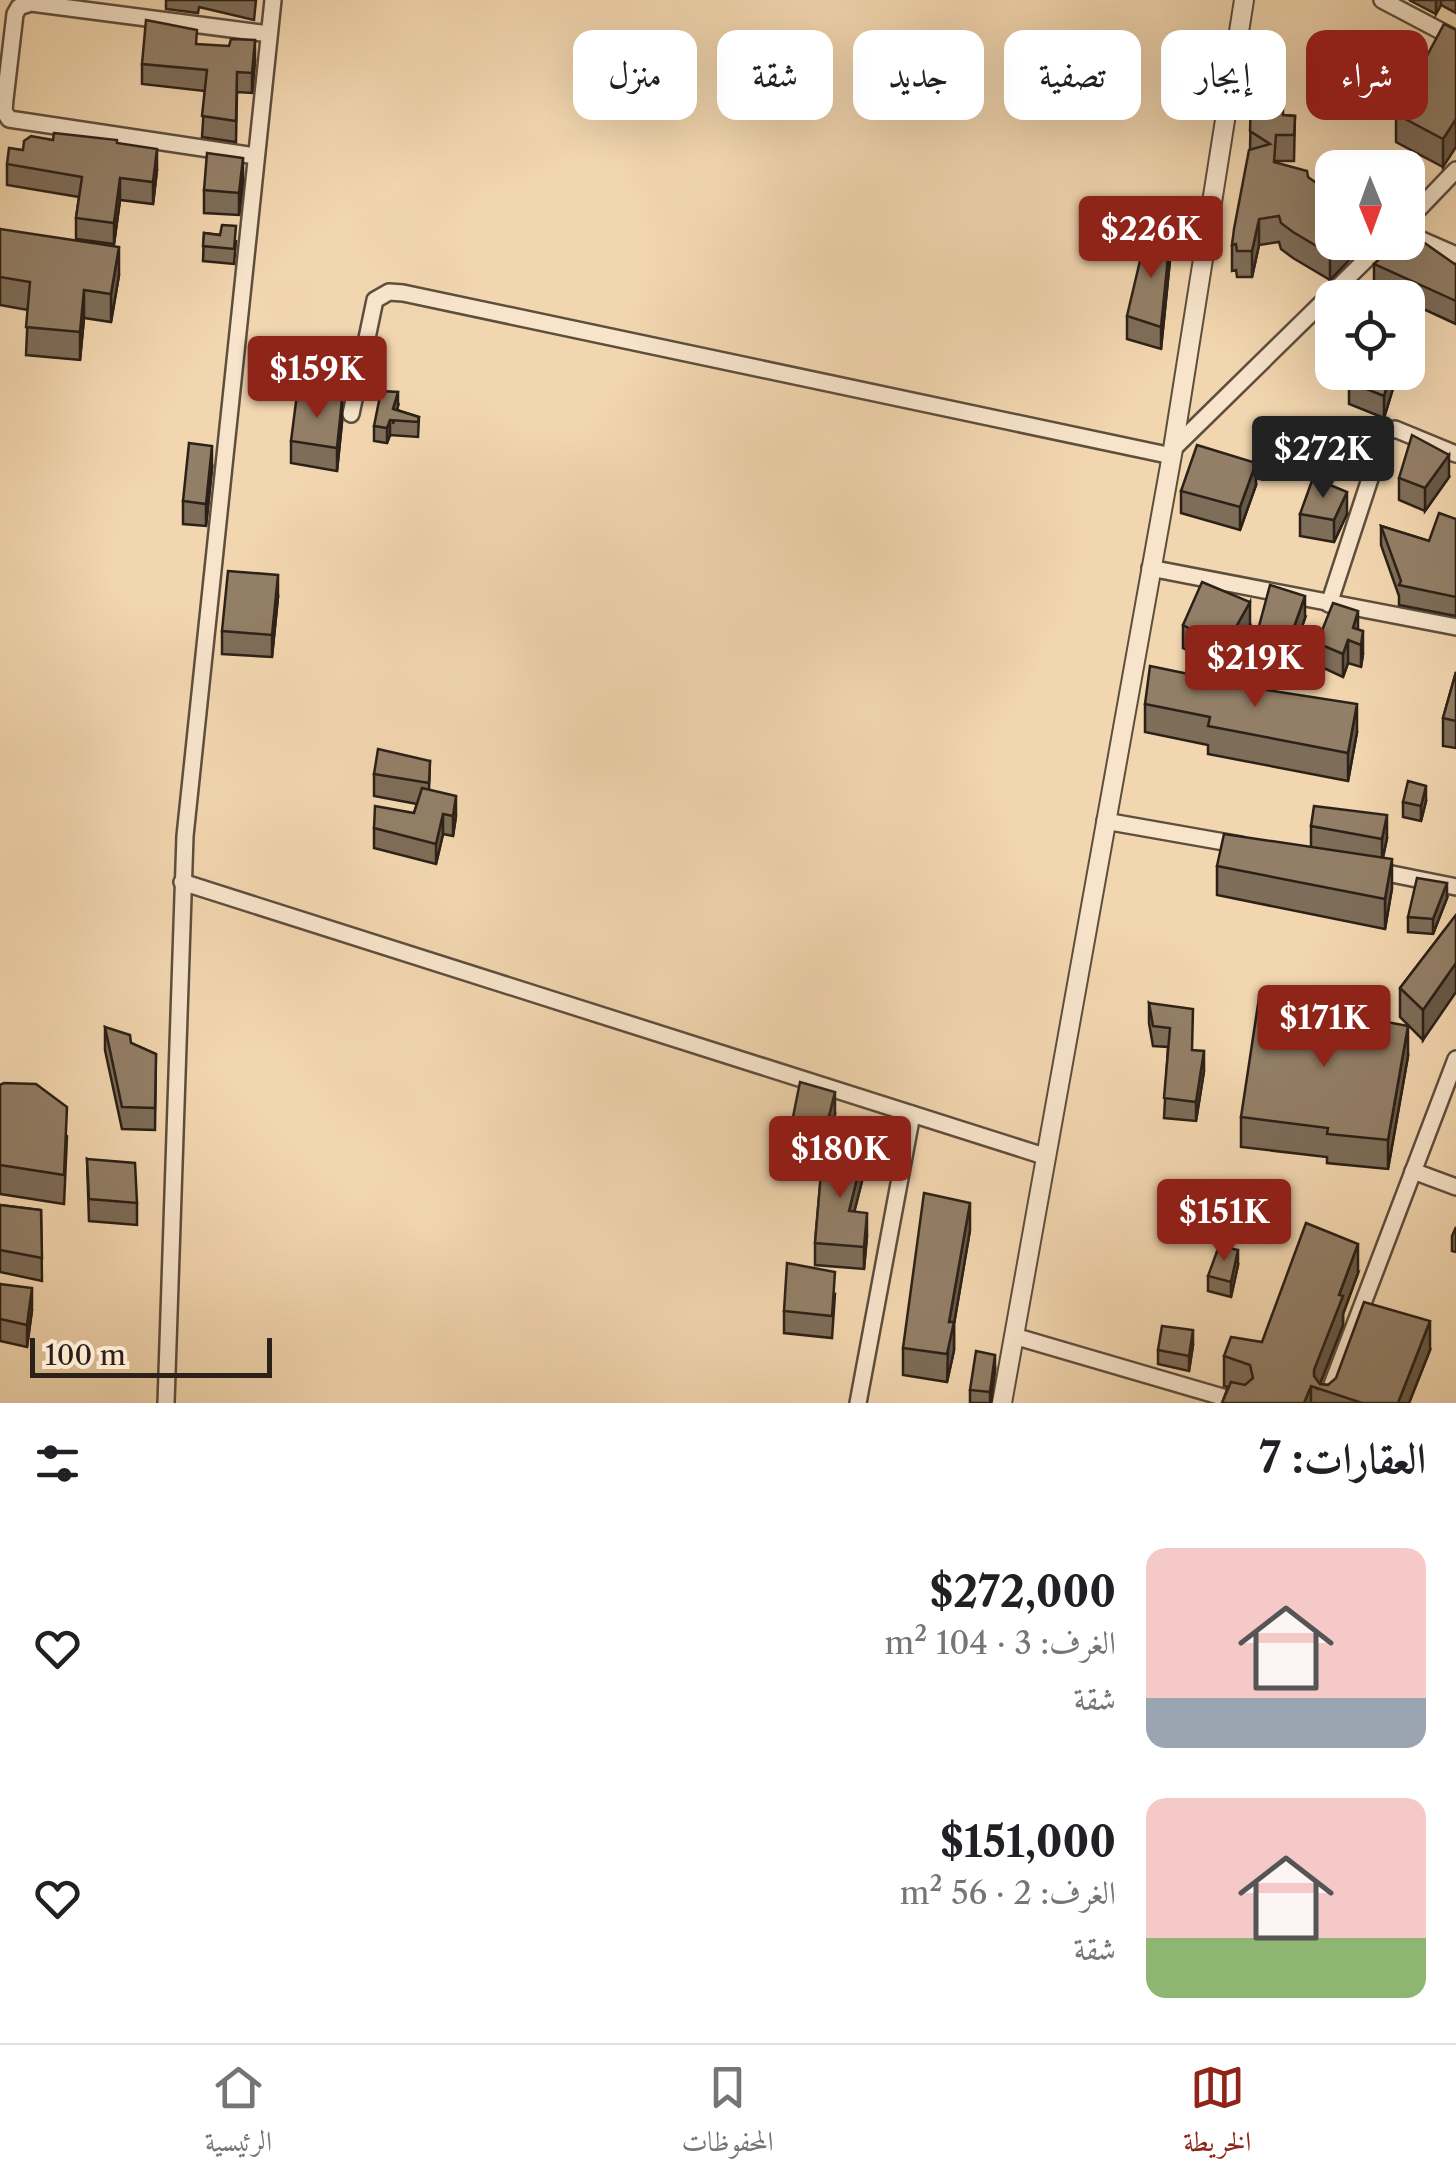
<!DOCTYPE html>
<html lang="ar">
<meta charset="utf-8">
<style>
:root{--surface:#fff;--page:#f2f2f2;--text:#202124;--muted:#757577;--line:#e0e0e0;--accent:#8f2418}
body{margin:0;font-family:"Libre Caslon Text",Amiri,serif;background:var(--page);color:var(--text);direction:rtl;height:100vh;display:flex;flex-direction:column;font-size:38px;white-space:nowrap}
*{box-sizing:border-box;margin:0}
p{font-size:32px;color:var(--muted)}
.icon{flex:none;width:55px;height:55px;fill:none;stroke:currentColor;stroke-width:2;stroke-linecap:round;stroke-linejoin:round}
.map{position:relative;height:1403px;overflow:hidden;direction:ltr}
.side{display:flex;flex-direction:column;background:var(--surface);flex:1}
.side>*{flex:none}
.banner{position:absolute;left:30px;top:30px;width:1398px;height:90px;direction:rtl;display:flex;gap:20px}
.needle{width:65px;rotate:179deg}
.tools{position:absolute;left:1315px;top:150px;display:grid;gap:20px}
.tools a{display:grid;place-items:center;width:110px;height:110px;border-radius:20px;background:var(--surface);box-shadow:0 10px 40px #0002;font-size:50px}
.scale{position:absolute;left:30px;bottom:25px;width:242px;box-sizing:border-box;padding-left:10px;border:5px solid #2c2118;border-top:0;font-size:28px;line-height:35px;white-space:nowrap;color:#2c2118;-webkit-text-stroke:8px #f7e4cb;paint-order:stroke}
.price{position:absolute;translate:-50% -85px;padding:0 22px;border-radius:10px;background:var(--accent);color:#fff;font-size:32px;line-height:65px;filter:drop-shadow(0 2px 5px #0008)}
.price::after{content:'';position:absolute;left:50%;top:60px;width:30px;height:22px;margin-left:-15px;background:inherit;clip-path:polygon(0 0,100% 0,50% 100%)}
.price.on{background:#222;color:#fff}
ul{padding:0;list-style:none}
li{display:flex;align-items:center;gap:30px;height:250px;padding:0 30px}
li span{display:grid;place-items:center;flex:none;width:280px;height:200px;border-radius:20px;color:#555}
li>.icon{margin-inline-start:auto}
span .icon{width:120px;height:120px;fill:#fffc;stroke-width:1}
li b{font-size:42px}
h2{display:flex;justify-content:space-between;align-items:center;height:120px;padding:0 30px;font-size:42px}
.tag{padding:0 35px;border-radius:20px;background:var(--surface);box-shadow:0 10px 40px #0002;font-size:35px;line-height:90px}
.tag.on{background:var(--accent);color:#fff}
.menu{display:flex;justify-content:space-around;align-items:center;height:140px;border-top:2px solid var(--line);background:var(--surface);font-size:28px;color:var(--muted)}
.menu a{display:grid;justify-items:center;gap:5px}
.menu .on{color:var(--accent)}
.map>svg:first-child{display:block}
</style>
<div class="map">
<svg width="1456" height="1403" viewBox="0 0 1456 1403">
<rect width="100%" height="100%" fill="#f2d6af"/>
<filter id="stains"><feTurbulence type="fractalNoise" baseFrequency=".002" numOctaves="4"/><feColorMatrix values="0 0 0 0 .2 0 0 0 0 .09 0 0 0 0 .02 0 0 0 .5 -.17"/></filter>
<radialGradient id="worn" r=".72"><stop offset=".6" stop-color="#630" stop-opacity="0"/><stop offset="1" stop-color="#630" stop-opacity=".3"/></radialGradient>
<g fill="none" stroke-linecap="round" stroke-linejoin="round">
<g stroke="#5e4e3e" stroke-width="20">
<g id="minor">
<polyline points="1382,0 1456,39"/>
<polyline points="256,156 9,119 4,111 5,99 15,14 19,7 31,3 269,34"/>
<polyline points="1408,220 1456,170"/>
<polyline points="1408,234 1456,255"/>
<polyline points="351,414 375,300 389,292 403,293 1172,456"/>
<polyline points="1173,449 1384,242"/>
<polyline points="1150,568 1456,627"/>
<polyline points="1329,604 1385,433 1395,429 1456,454"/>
<polyline points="1105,821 1241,845"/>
<polyline points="1372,870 1456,887"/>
<polyline points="182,882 1044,1156"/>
<polyline points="1413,1171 1456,1187"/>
<polyline points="1014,1336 1243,1403"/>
<polyline points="166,1403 185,836 273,0"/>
<polyline points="858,1403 912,1114"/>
<polyline points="1325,1403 1456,1059"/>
</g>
</g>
<g stroke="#5e4e3e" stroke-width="22">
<polyline id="tertiary" points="1002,1403 1173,449 1244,0"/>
</g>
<use href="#minor" stroke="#f7e4cb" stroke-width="15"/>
<use href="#tertiary" stroke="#f7e4cb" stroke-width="18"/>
</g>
<g fill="#7e6d59" stroke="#2c2118" stroke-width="2.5">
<polygon points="166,0 256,0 254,20 199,7 198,13 166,9"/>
<polygon points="1409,0 1456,0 1456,13 1441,5 1436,14"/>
<polygon points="1456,30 1443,167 1396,142 1396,114"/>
<polygon points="197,44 255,60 252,93 237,92 236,142 202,137 205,91 142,84 142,64"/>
<polygon points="1251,99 1275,107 1283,115 1295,116 1294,161 1276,161 1275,163 1308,177 1332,242 1358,242 1352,247 1352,257 1330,280 1293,258 1281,249 1279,242 1259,245 1252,277 1237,277 1236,270 1232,271 1232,245 1250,150"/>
<polygon points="117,143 157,170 153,204 120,200 114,244 76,239 76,218 79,197 7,185 7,164 23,150"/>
<polygon points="243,180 239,215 204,213 204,190"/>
<polygon points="0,229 119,275 111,322 84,318 80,360 26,355 28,310 0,305"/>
<polygon points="204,233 220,235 236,241 234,264 203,261"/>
<polygon points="1170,260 1161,349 1127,339 1127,316"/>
<polygon points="1374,264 1456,265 1456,324 1408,302 1408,298 1398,298 1374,287"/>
<polygon points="1394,372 1394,385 1384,418 1349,404 1349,382"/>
<polygon points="398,406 397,410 419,417 418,437 390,435 387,443 374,441 374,426"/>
<polygon points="342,422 337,471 291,463 291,441"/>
<polygon points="212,468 206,526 183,524 183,501"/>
<polygon points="1449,477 1425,511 1399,500 1399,478"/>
<polygon points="1256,485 1240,530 1181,513 1181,491"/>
<polygon points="1300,514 1347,514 1334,542 1300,536"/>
<polygon points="1456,519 1456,616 1399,605 1399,596 1381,545 1381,526 1429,541"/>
<polygon points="278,597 272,657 222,654 222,631"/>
<polygon points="1305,618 1282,683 1251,678 1251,656"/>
<polygon points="1183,625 1250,625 1224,670 1183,648"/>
<polygon points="1358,630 1363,654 1361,667 1348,663 1343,677 1317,665 1317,643"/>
<polygon points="1456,672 1456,748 1443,746 1443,718"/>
<polygon points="1203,680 1357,732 1348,781 1208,754 1208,745 1145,732 1145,704"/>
<polygon points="430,761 429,789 456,816 453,836 443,834 436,864 374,848 374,828 414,813 417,804 374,796 374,774"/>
<polygon points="1426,801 1421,821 1403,817 1403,802"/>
<polygon points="1311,826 1387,838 1383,857 1392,888 1385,929 1217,895 1217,866 1311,847"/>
<polygon points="1447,898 1433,934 1408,932 1408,917"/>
<polygon points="1456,915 1423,1040 1400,1017 1400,988"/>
<polygon points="1149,1003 1192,1050 1204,1071 1196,1121 1164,1118 1168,1047 1153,1046 1149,1023"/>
<polygon points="105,1027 131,1043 156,1054 155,1130 122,1129 105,1050"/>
<polygon points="1408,1056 1388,1169 1327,1163 1327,1157 1241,1147 1241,1117"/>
<polygon points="0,1085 67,1136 64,1204 0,1194"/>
<polygon points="835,1114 826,1150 863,1177 854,1212 867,1236 864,1269 815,1265 815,1243 823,1150 792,1144 792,1122"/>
<polygon points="87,1159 137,1203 137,1225 89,1221"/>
<polygon points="0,1205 41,1210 42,1281 0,1272"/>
<polygon points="1456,1227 1456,1252 1452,1251 1452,1236"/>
<polygon points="970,1230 954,1324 954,1350 947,1382 903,1375 903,1348"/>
<polygon points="1238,1265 1231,1297 1208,1291 1208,1276"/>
<polygon points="1358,1273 1343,1314 1343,1325 1320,1384 1328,1385 1430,1350 1409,1403 1222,1403 1228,1387 1224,1386 1224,1356 1262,1342"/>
<polygon points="0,1284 32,1310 27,1347 0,1341"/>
<polygon points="835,1294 832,1338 784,1333 784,1311"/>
<polygon points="1193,1345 1189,1371 1158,1364 1158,1350"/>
<polygon points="995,1370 991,1403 970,1403 970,1390"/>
</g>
<g fill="#675948" stroke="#2c2118" stroke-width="2.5">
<polygon points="1436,0 1441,0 1441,5 1436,14"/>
<polygon points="255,40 255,60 252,93 252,73"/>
<polygon points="1456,119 1456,147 1443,167 1443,139"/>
<polygon points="157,149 157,170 153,204 153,182"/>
<polygon points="243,158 243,180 239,215 239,193"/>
<polygon points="120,178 120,200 114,244 114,223"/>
<polygon points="1259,219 1259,245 1252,277 1252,251"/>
<polygon points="1170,237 1170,260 1161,349 1161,327"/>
<polygon points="1341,242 1358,242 1352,247 1352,257 1330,280 1330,254"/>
<polygon points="119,247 119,275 111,322 111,294"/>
<polygon points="84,290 84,318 80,360 80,332"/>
<polygon points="1391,372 1394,372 1394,385 1384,418 1384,396"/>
<polygon points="398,392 398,406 393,424 393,409"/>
<polygon points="342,400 342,422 337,471 337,448"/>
<polygon points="390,420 390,435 387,443 387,428"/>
<polygon points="212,446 212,468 206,526 206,504"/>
<polygon points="1449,455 1449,477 1425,511 1425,488"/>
<polygon points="1256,463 1256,485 1240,530 1240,507"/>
<polygon points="1347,492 1347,514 1334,542 1334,520"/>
<polygon points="278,575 278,597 272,657 272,635"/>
<polygon points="1305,596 1305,618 1282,683 1282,661"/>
<polygon points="1250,602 1250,625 1224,670 1224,648"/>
<polygon points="1358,611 1358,633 1353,628"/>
<polygon points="1363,631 1363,654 1361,667 1361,645"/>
<polygon points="1348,640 1348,663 1343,677 1343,654"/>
<polygon points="1357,704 1357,732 1348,781 1348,753"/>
<polygon points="1426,786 1426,801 1421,821 1421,806"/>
<polygon points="456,796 456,816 453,836 453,816"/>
<polygon points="443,814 443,834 436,864 436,844"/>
<polygon points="1387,815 1387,838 1382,862 1382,839"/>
<polygon points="1392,859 1392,888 1385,929 1385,899"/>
<polygon points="1447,883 1447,898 1433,934 1433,919"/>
<polygon points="1456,963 1456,992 1423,1040 1423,1010"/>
<polygon points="1408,1026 1408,1056 1388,1169 1388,1140"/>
<polygon points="1204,1051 1204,1071 1196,1121 1196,1102"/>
<polygon points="835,1092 835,1114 826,1151 826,1128"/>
<polygon points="863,1154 863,1177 849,1233 849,1211"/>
<polygon points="970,1203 970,1230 954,1324 954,1350 947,1382 949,1322"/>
<polygon points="867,1213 867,1236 864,1269 864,1247"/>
<polygon points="1358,1244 1358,1273 1343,1314 1343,1325 1318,1389 1314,1387 1314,1370 1339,1295"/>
<polygon points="1238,1250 1238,1265 1231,1297 1231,1282"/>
<polygon points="32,1288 32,1310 27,1347 27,1325"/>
<polygon points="1430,1321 1430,1350 1409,1403 1398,1403"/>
<polygon points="1193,1330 1193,1345 1189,1371 1189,1356"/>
<polygon points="995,1355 995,1370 990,1403 990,1392"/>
<polygon points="1311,1386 1311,1403 1304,1403"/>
</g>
<g fill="#937f67" stroke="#2c2118" stroke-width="2.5">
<polygon points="146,20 197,30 196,44 229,46 231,39 255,40 252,73 237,72 236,121 202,116 207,70 142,64"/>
<polygon points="1444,24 1456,30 1456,119 1443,139 1396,114"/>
<polygon points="1251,99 1275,100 1274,107 1283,107 1283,115 1295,116 1294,135 1276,135 1274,162 1307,171 1308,177 1332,194 1332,242 1341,242 1330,254 1293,232 1281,223 1279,216 1259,219 1252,251 1237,251 1236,244 1232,245 1234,229 1249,150 1270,144 1250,131"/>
<polygon points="54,133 117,140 117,143 157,149 153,182 120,178 114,223 76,218 82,177 7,164 9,148 23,150 24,141 31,136 53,140"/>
<polygon points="207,153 243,158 239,193 204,190"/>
<polygon points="222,225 236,226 234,249 203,246 204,233 220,235"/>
<polygon points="0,229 119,247 111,294 84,290 80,332 26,327 30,282 0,277"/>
<polygon points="1147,231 1170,237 1161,327 1127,316"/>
<polygon points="1409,232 1456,265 1456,301 1374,264 1398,242 1408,242 1408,233"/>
<polygon points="1351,372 1391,372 1384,396 1349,382"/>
<polygon points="381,391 398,392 393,409 419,417 418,422 390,420 387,428 374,426"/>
<polygon points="297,394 342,400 337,448 291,441"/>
<polygon points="1412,435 1449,455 1425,488 1399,478"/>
<polygon points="189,443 212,446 206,504 183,501"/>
<polygon points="1197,445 1256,463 1240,507 1181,491"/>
<polygon points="1313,478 1347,492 1334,520 1300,514"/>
<polygon points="1439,513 1456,519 1456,597 1399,585 1401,581 1381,526 1429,541"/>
<polygon points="228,571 278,575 272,635 222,631"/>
<polygon points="1202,582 1250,602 1224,648 1183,625"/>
<polygon points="1270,585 1305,596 1282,661 1251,656"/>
<polygon points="1333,603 1358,611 1353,628 1363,631 1361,645 1348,640 1343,654 1317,643"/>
<polygon points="1150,666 1203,677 1202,680 1357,704 1348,753 1208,726 1210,717 1145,704"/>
<polygon points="1456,672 1456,721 1443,718"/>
<polygon points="378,749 430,761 429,783 374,774"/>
<polygon points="1408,781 1426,786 1421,806 1403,802"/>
<polygon points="422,788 456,796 453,816 443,814 436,844 374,828 375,806 414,813"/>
<polygon points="1314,806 1387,815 1382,839 1311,826"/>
<polygon points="1224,834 1392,859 1385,899 1217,866"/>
<polygon points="1417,878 1447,883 1433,919 1408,917"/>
<polygon points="1456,915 1456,963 1423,1010 1400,988"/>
<polygon points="1259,998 1408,1026 1388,1140 1327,1134 1328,1128 1241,1117"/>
<polygon points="1149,1003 1193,1009 1192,1050 1204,1051 1196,1102 1164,1098 1170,1028 1153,1026"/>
<polygon points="105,1027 130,1035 131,1043 156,1054 155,1108 122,1107"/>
<polygon points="800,1082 835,1092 826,1128 792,1122"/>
<polygon points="4,1083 36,1084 67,1107 64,1175 0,1165 0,1085"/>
<polygon points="823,1150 863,1154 849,1211 867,1213 864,1247 815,1243"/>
<polygon points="87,1159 135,1163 137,1203 89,1199"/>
<polygon points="924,1193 970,1203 949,1322 954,1322 947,1354 903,1348"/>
<polygon points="0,1205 41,1210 42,1258 0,1250"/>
<polygon points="1306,1223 1358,1244 1339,1295 1343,1296 1314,1370 1314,1376 1320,1384 1328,1385 1336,1378 1364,1302 1430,1321 1398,1403 1362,1403 1311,1386 1304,1403 1222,1403 1231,1382 1245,1385 1253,1378 1250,1365 1224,1356 1231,1337 1262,1342"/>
<polygon points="1219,1246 1238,1250 1231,1282 1208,1276"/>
<polygon points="787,1263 835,1272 832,1316 784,1311"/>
<polygon points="0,1284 32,1288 27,1325 0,1319"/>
<polygon points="1162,1326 1193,1330 1189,1356 1158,1350"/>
<polygon points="976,1351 995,1355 990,1392 970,1390"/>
</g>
<rect width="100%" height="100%" filter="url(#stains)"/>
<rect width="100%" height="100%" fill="url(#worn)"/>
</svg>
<div class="tools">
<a><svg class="needle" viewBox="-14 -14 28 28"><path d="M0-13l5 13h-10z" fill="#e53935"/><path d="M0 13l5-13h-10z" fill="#757577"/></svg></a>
<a><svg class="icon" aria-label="locate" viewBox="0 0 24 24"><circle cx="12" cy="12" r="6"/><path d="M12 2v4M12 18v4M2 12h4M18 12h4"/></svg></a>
</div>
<div class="scale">100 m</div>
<b class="price" style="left:1151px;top:281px">$226K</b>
<b class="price" style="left:317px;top:421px">$159K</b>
<b class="price on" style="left:1323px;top:501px">$272K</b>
<b class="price" style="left:1255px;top:710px">$219K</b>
<b class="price" style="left:1324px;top:1070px">$171K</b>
<b class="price" style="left:840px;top:1201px">$180K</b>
<b class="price" style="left:1224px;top:1264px">$151K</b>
<div class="banner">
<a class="tag on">شراء</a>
<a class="tag">إيجار</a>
<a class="tag">تصفية</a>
<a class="tag">جديد</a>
<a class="tag">شقة</a>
<a class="tag">منزل</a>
</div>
</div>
<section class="side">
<h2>العقارات: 7<svg class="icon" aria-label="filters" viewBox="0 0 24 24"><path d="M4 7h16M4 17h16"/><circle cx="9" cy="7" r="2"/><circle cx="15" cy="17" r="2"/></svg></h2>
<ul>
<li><span style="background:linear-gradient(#f6c9c9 75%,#9aa5b1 0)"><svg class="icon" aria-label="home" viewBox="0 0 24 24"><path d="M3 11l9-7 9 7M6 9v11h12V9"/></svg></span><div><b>$272,000</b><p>الغرف: 3 · 104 m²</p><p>شقة</p></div><svg class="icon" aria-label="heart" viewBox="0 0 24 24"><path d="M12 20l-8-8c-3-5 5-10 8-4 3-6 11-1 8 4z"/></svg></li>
<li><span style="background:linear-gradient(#f6c9c9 70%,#8fb573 0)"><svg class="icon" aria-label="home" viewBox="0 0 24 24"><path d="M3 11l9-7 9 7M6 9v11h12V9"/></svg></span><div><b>$151,000</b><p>الغرف: 2 · 56 m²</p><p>شقة</p></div><svg class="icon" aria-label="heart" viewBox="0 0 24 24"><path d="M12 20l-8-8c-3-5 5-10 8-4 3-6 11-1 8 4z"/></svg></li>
</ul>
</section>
<nav class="menu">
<a class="on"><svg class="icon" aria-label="map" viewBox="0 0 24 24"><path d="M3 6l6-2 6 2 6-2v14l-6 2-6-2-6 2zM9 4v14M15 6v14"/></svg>الخريطة</a>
<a><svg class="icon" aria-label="saved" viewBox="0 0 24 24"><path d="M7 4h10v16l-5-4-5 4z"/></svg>المحفوظات</a>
<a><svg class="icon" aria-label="home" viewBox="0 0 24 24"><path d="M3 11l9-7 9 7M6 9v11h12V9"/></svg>الرئيسية</a>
</nav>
